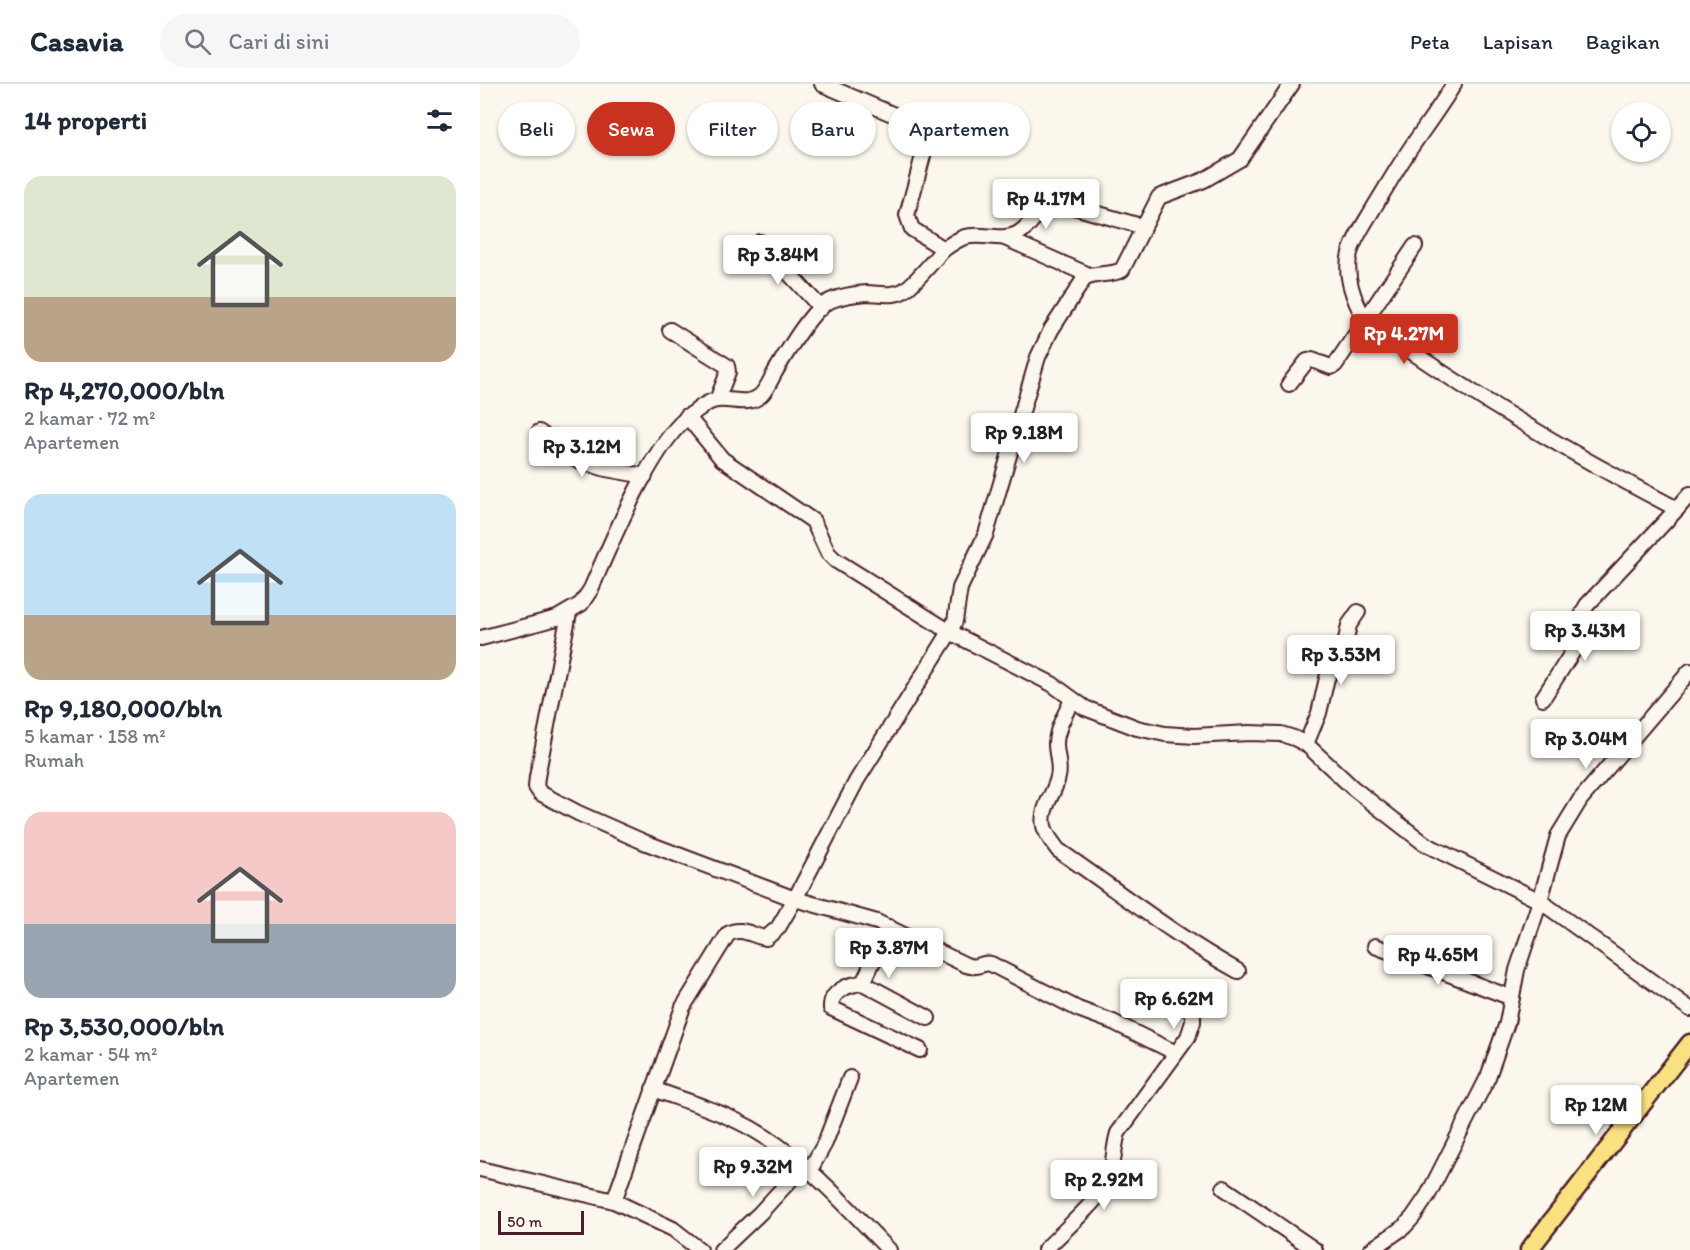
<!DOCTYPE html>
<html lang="id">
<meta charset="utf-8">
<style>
:root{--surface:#fff;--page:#f6f6f7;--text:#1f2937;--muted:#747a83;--line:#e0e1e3;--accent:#c8321e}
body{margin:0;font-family:Itim,sans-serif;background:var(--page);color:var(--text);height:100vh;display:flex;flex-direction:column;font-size:22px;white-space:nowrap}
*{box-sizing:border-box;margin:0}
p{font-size:20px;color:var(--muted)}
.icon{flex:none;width:33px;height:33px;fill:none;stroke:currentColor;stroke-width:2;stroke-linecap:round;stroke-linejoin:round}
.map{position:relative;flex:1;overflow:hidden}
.sheet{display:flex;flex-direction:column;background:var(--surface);width:480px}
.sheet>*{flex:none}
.banner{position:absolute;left:18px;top:18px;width:570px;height:54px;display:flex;gap:12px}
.buttons{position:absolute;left:1131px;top:18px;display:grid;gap:12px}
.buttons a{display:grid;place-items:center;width:60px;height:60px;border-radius:50%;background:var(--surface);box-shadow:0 2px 4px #0004;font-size:30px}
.scale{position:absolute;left:18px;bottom:15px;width:86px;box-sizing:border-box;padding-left:6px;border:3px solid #4a1f2b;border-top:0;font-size:16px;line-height:21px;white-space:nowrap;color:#4a1f2b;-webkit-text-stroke:4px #fbf7ec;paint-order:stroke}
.price{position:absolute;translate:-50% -51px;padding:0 14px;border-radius:6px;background:#fff;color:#222;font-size:20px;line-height:39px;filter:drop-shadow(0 2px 3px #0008)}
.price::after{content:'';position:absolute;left:50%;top:36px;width:18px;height:14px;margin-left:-9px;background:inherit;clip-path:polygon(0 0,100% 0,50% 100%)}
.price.selected{background:var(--accent);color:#fff}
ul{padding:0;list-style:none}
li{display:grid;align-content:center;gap:12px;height:318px;padding:0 24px}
li span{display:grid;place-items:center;height:186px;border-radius:18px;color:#555}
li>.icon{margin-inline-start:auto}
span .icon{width:108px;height:108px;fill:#fffc;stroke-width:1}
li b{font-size:26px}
h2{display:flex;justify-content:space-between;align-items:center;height:72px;padding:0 24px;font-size:26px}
.chip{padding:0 21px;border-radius:27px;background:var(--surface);box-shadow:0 2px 4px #0004;font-size:21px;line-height:54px}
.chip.selected{background:var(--accent);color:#fff}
header{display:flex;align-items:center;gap:36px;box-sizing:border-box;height:84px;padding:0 30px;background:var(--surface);border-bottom:2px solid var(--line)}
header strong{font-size:28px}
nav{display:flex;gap:33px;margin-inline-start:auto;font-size:21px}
.search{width:420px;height:54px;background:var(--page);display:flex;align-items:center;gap:15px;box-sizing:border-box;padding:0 21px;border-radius:33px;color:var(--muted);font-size:22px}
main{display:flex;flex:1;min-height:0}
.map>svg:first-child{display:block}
</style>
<header>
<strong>Casavia</strong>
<div class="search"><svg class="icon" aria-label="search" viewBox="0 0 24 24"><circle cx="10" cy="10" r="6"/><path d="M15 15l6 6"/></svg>Cari di sini</div>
<nav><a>Peta</a><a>Lapisan</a><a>Bagikan</a></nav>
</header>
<main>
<section class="sheet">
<h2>14 properti<svg class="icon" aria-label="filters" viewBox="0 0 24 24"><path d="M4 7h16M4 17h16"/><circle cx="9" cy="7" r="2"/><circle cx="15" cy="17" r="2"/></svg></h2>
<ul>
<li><span style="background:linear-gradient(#dfe7d0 65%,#b9a48a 0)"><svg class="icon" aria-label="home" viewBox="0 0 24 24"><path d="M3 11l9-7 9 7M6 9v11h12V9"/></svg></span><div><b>Rp 4,270,000/bln</b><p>2 kamar · 72 m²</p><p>Apartemen</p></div></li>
<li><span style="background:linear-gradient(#bfe0f5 65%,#b9a48a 0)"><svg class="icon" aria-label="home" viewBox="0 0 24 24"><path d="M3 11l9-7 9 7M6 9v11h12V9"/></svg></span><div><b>Rp 9,180,000/bln</b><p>5 kamar · 158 m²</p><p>Rumah</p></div></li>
<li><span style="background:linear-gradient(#f6c9c9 60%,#9aa5b1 0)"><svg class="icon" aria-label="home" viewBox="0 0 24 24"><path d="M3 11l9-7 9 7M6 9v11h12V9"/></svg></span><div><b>Rp 3,530,000/bln</b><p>2 kamar · 54 m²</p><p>Apartemen</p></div></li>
</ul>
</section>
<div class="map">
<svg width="1210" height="1166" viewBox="0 0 1210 1166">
<rect width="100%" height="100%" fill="#fbf7ec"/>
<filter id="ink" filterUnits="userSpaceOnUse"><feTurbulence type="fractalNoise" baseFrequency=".0167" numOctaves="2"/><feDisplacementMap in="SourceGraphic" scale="12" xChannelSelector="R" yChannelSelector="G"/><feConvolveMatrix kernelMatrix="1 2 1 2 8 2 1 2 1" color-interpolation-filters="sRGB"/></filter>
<g filter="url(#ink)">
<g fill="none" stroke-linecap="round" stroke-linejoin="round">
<g stroke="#4a1f2b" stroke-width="18">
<g id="minor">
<path d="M974,0C960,23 945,43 930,65C918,83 907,102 896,120C887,136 875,152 870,169C864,191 874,217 885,235C984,307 1089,369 1197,425L1210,410"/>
<polyline points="525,154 611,192"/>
<polyline points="280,158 341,224"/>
<path d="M464,165C471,160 478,155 485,153C502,148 520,158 537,150C552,142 557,126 570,116L664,143"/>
<polyline points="190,246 247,282 248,288 237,316"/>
<polyline points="809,300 827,277 832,276 851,283 855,281 935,162"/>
<polyline points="207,332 242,375 333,437 348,469 355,476 470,548 572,600 605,624 657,644 685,650 714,652 769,649 801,650 814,654 826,660 873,704 945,760 1060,817 1210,925"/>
<polyline points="59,348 97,376 126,385 165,392"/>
<path d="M89,529L57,693L56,703L60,709L98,729L164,758L315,815L397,838L486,881C500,886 501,877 511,880L598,925L633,938L696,969"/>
<path d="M1,554L77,534L101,520L111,505C130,461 174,354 213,329C220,324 228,317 237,316C252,314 268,323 281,311C287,305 291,295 295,288C306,270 327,233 343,221C354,213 374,210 387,209C398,209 412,213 423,207C434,201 454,175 464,165L432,145L427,131L447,57L444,48L419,33L342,0"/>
<path d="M1063,614L1099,558C1105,541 1096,539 1107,521L1197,425"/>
<path d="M592,616C586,629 576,645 576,660C576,671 581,682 578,693C575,709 560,725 564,742C566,751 573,759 578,766C638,807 695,852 758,887"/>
<polyline points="826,660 839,629 847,594 860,571 866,556 869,541 878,528"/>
<polyline points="409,843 383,899 448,934"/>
<polyline points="895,862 1032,914"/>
<path d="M383,899C369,900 350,907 351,924L440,966"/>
<path d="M173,1005C200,1015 228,1023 255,1036C317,1065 362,1118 409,1166"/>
<path d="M0,1085L134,1117L203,923L248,850C261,842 272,852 286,854L298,844L315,815L377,696L470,548L475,537L480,504L506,450L558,273L571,246L604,195C615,188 630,192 642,186L679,113L724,96L760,75L812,0"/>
<polyline points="330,1086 345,1059 370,994"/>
<polyline points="744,1104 835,1166"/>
<polyline points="134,1117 193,1145 220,1166"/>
<polyline points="241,1166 280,1129 324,1081"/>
<path d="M565,1166C581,1149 620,1115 629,1096C634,1083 633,1065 638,1049L708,953L713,938V930L702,919"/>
<polyline points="891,1166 924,1143 933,1133 948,1111 1008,993 1027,939 1037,886 1060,817 1078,752 1100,716 1210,587"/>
</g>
</g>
<g stroke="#4a1f2b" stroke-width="21">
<polyline id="major" points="1049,1166 1210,959"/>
</g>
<use href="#minor" stroke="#fbf7ec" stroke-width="14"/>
<use href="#major" stroke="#fae180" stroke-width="16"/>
</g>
</g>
</svg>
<div class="buttons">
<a><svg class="icon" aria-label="locate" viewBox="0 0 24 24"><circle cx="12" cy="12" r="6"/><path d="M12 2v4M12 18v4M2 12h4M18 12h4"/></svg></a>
</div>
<div class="scale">50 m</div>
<b class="price" style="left:566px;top:146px">Rp 4.17M</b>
<b class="price" style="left:298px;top:202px">Rp 3.84M</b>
<b class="price selected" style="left:924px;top:281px">Rp 4.27M</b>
<b class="price" style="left:544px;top:380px">Rp 9.18M</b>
<b class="price" style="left:102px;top:394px">Rp 3.12M</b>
<b class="price" style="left:1105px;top:578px">Rp 3.43M</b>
<b class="price" style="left:861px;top:602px">Rp 3.53M</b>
<b class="price" style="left:1106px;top:686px">Rp 3.04M</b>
<b class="price" style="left:409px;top:895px">Rp 3.87M</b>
<b class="price" style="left:958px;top:902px">Rp 4.65M</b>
<b class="price" style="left:694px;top:946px">Rp 6.62M</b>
<b class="price" style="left:1116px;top:1052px">Rp 12M</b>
<b class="price" style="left:273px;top:1114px">Rp 9.32M</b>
<b class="price" style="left:624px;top:1127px">Rp 2.92M</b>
<div class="banner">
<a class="chip">Beli</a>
<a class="chip selected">Sewa</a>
<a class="chip">Filter</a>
<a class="chip">Baru</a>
<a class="chip">Apartemen</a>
</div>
</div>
</main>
